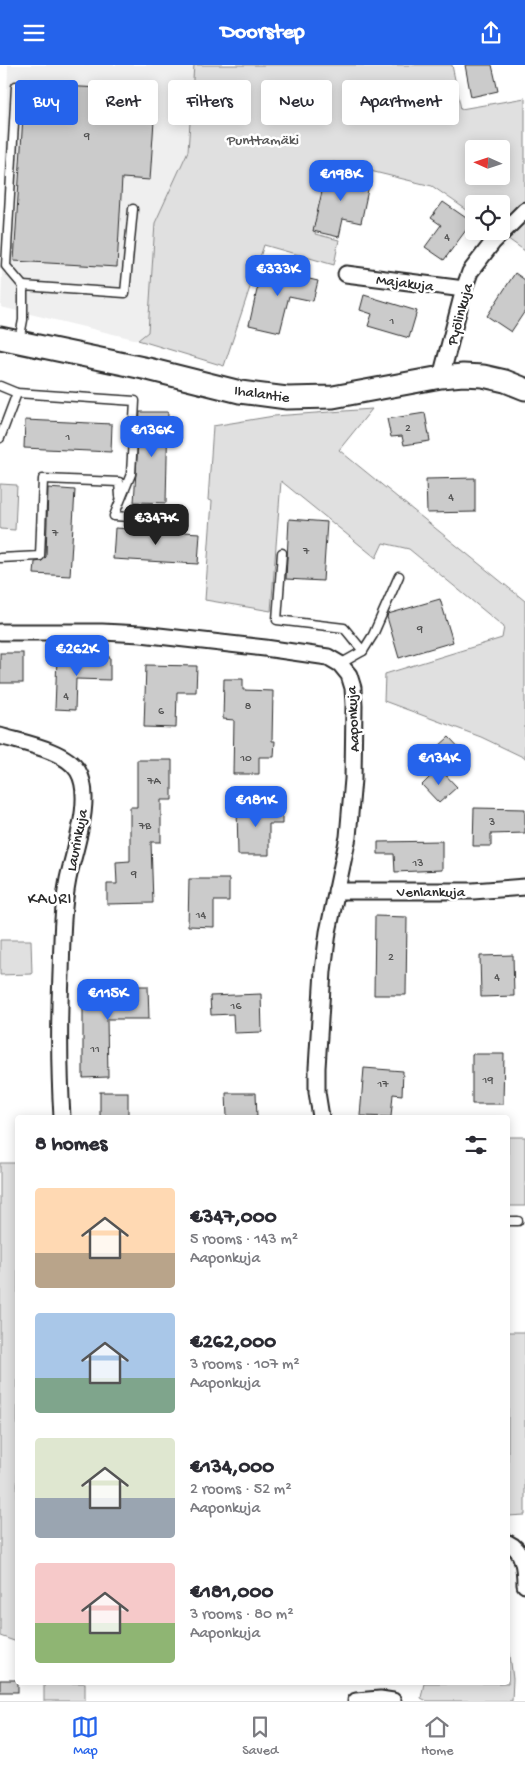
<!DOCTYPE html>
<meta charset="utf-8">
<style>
:root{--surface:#fff;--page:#f2f2f3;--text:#2b2b33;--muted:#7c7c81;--line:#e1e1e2;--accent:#2563eb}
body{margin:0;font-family:"Gochi Hand",sans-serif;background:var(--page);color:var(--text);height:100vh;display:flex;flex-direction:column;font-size:19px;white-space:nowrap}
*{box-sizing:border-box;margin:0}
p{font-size:16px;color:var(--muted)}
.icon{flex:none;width:28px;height:28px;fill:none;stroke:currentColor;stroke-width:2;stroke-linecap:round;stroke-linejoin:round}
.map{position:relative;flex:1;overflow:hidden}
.drawer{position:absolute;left:15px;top:1050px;width:495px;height:570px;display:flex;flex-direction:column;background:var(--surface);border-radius:5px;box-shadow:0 2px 12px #0003}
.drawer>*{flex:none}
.top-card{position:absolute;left:15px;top:15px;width:495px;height:45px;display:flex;gap:10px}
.needle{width:32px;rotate:273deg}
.fabs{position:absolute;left:465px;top:75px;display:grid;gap:10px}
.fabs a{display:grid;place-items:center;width:45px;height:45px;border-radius:5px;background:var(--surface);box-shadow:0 2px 12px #0003;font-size:25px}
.price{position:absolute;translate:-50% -42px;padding:0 11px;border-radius:10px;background:var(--accent);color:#fff;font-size:16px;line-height:32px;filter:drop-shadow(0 1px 2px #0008)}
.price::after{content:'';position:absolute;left:50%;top:30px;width:15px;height:11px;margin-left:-8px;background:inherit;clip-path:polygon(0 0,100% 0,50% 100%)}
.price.active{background:#222;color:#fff}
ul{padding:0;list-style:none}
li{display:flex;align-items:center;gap:15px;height:125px;padding:0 20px}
li span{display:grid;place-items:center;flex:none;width:140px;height:100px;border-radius:5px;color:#555}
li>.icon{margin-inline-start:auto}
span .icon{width:60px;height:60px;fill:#fffc;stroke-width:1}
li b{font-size:21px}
h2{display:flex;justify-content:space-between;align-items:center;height:60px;padding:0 20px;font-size:21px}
.pill{padding:0 18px;border-radius:5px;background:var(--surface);box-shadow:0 2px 12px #0003;font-size:18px;line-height:45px}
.pill.active{background:var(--accent);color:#fff}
header{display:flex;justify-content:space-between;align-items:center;height:65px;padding:0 20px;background:var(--accent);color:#fff;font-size:22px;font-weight:700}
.tabs{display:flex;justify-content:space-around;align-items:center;height:70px;border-top:1px solid var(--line);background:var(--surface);font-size:14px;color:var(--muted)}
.tabs a{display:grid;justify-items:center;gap:2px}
.tabs .active{color:var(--accent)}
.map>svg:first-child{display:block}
</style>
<header><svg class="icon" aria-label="menu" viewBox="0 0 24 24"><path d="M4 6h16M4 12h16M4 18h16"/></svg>Doorstep<svg class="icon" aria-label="share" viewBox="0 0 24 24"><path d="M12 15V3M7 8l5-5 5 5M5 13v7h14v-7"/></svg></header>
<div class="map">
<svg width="525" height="1636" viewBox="0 0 525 1636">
<rect width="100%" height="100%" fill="#fff"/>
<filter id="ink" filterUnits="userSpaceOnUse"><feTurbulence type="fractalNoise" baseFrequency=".02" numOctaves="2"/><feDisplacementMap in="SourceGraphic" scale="10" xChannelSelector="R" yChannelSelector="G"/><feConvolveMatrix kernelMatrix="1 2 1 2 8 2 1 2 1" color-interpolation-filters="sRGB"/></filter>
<g filter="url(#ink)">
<polygon fill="#efefef" points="8,0 194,0 188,86 155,158 148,267 138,275 1,242"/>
<g fill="#e0e0e0" stroke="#868686" fill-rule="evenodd">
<path d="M194,0H452L461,44L525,33V186L497,166H501V139H474V150L432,121L333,97L315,169L339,175L334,200L264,180L224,301L138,275L148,267L155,158L188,86ZM474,84H501V111H474Z"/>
<polygon points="372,344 339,385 525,536 525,693 481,672 384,636 385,609 502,573 504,562 409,484 383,478 376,493 281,416 271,546 205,535 212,436 208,435 213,361 274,351"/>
<polygon points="0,419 17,420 15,465 0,464"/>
<polygon points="0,875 31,875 32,909 0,910"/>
<rect x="508" y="1072" width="17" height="69"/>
<polygon points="0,1098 18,1098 17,1577 0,1571"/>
<polygon points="508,1267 525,1267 525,1450 508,1451"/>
<polygon points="508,1574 513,1614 512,1636 427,1636 421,1633 424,1618 508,1618"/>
<rect x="44" y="1618" width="41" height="18"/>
</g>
<g fill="#cbcbcb" stroke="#2b2b2b">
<polygon points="465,0 492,0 498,26 471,32"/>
<polygon points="25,19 156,26 150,115 122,113 117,202 14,196"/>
<polygon points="327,105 370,115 361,158 343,154 339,172 313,166"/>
<polygon points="443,137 472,157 444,195 425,182 441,160 431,153"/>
<polygon points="262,203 318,216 313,236 289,231 280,267 249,260"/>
<polygon points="515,208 525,215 525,246 511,267 487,251"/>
<polygon points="364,230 417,246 409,273 368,261 372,249 360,245"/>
<polygon points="140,347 168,347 166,438 134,437"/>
<polygon points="425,348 430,376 404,380 402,371 391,372 387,354"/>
<polygon points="25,355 112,359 111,387 24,383"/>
<polygon points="475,413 475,447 427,448 426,414"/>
<polygon points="48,423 75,425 70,511 34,509 35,497 42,496 46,492"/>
<polygon points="289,454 327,457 323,516 286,514"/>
<polygon points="115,463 200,468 198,499 113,494"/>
<polygon points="440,534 453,577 399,593 387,552 388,549"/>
<rect x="0" y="588" width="23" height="30"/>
<polygon points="57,591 110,592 110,615 76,614 75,645 55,644"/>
<polygon points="146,600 197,601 196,627 177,627 176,663 144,662"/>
<polygon points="224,614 243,614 243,625 273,626 272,676 275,676 274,692 259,692 259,709 233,709 234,655 223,654"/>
<polygon points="449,672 467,691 447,711 428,691"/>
<polygon points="137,695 172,695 172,735 161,735 161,777 151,777 153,838 107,839 107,819 117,819 116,797 130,796 130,742 137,742"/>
<polygon points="439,703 457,722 439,738 422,720"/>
<polygon points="282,740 282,759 269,759 269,790 238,790 237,741"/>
<polygon points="474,743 525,744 525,768 491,769 491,781 473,781"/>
<polygon points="442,776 442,805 395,807 394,789 378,789 378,777"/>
<polygon points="189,814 229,814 229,836 214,836 214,862 188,861"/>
<polygon points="375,851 407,852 406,930 374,930"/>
<polygon points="513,890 514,931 481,932 480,891"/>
<polygon points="83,921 148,921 149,954 107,954 108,1012 83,1013"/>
<polygon points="261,929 262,967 234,968 233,949 211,950 210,931"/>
<polygon points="472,989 504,989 503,1039 472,1039"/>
<polygon points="364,1003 403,1006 402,1030 393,1029 391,1052 360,1051"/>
<rect x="100" y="1027" width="28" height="25"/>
<polygon points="226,1028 256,1028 257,1052 227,1052"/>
<rect x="0" y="1615" width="18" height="12"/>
</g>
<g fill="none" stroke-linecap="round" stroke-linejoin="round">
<g stroke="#2b2b2b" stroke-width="11">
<g id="lane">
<polyline points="16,21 6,201 23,221 23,255 19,276"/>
<polyline points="23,221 125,228 133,144"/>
<polyline points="0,321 17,328 135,336 131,409 114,451 176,455"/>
<polyline points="0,373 17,328"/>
<polyline points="282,488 277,555 344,563 363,586 340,599"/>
<polyline points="0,493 40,491 43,414 119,417 120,431"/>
<polyline points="363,586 373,570 399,511"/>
<polyline points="508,1156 518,1156"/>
</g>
</g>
<g stroke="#2b2b2b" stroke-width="19">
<g id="street">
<polyline points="346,209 464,224"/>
<polyline points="441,312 464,224 470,207 493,177 525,145"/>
<polyline points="0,567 102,567 141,569 265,583 328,592 340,599 349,610 353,623 354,640 353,714 348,772 328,867 323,906 317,1003 317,1027 321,1052"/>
<path d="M0,671C23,678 65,685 78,706C94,733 74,785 68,814C62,845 62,876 61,908C59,956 59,1004 62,1052"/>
<polyline points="336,826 473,826 525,822"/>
<path d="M508,1478C524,1485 525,1505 525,1520"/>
<polyline points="356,1636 380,1634 393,1636"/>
</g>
</g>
<g stroke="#2b2b2b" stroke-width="25">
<polyline id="secondary" points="0,273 148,304 240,327 287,333 333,332 441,312 463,310 483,311 505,316 525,324"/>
</g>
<use href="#lane" stroke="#fff" stroke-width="8"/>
<use href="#street" stroke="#fff" stroke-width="15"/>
<use href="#secondary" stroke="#fff" stroke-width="21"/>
</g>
</g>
<g text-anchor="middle" stroke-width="5" stroke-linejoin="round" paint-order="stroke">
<g font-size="12" fill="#535353">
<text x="87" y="74">9</text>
<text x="447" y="175">4</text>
<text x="392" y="259">1</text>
<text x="408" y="366">2</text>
<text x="68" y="375">1</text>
<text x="451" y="435">4</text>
<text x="55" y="471">7</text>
<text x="306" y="489">7</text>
<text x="420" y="567">9</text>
<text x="66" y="634">4</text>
<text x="248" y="644">8</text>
<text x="161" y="649">6</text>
<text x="246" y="696">10</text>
<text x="154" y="719">7A</text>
<text x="492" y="760">3</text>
<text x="145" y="764">7B</text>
<text x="418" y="801">13</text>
<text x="134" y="812">9</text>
<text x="201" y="853">14</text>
<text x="391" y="895">2</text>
<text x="497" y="915">4</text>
<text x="236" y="944">16</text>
<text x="95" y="987">11</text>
<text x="488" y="1018">19</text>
<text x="383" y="1022">17</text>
</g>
<g font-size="15" fill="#585858" stroke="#fff">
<text x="263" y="79">Punttamäki</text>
</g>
<g font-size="15" fill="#2b2b2b" stroke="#fff">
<text transform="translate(405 217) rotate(7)" y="5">Majakuja</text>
<text transform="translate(459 249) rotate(-75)" y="5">Pyölinkuja</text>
<text transform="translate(262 328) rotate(8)" y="5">Ihalantie</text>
<text transform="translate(352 654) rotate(-93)" y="5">Aaponkuja</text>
<text transform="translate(76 775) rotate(-79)" y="5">Laurinkuja</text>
<text x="431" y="831">Venlankuja</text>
</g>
<g font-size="16" letter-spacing="1" fill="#2b2b2b" stroke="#fff">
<text x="50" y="838">KAURI</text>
</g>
</g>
</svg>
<div class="fabs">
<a><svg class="needle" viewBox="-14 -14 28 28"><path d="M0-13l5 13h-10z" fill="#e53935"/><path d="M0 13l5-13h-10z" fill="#7c7c81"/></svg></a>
<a><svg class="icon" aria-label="locate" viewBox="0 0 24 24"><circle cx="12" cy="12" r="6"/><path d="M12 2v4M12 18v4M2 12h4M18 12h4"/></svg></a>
</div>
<b class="price" style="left:341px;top:137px">€198K</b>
<b class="price" style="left:278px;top:232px">€333K</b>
<b class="price" style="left:152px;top:393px">€136K</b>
<b class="price active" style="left:156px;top:481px">€347K</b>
<b class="price" style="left:77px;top:612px">€262K</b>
<b class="price" style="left:439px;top:721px">€134K</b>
<b class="price" style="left:256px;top:763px">€181K</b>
<b class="price" style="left:108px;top:956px">€115K</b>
<div class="top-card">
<a class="pill active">Buy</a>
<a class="pill">Rent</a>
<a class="pill">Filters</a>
<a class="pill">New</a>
<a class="pill">Apartment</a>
</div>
<section class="drawer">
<h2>8 homes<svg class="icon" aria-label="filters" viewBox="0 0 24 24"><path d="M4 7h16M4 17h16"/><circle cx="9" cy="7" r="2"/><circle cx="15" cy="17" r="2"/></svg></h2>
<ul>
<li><span style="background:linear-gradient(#ffd9b3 65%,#b9a48a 0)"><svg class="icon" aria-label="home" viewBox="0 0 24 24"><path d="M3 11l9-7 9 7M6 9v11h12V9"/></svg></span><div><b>€347,000</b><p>5 rooms · 143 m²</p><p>Aaponkuja</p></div></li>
<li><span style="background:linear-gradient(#a9c7e8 65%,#7fa58c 0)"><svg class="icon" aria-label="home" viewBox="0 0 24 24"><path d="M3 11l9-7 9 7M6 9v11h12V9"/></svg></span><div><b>€262,000</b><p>3 rooms · 107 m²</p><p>Aaponkuja</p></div></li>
<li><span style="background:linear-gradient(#dfe7d0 60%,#9aa5b1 0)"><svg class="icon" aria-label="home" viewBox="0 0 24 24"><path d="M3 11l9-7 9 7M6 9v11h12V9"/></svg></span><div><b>€134,000</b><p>2 rooms · 52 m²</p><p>Aaponkuja</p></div></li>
<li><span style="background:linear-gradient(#f6c9c9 60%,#8fb573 0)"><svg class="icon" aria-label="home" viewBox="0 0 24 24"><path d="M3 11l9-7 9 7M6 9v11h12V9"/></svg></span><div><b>€181,000</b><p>3 rooms · 80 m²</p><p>Aaponkuja</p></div></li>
</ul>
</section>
</div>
<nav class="tabs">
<a class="active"><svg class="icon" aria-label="map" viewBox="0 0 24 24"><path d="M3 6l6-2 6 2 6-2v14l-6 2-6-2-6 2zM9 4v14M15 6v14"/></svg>Map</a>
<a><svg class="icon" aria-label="saved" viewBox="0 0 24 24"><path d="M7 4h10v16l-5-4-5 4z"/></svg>Saved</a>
<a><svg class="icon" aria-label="home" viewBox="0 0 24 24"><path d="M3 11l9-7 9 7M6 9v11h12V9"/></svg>Home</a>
</nav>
